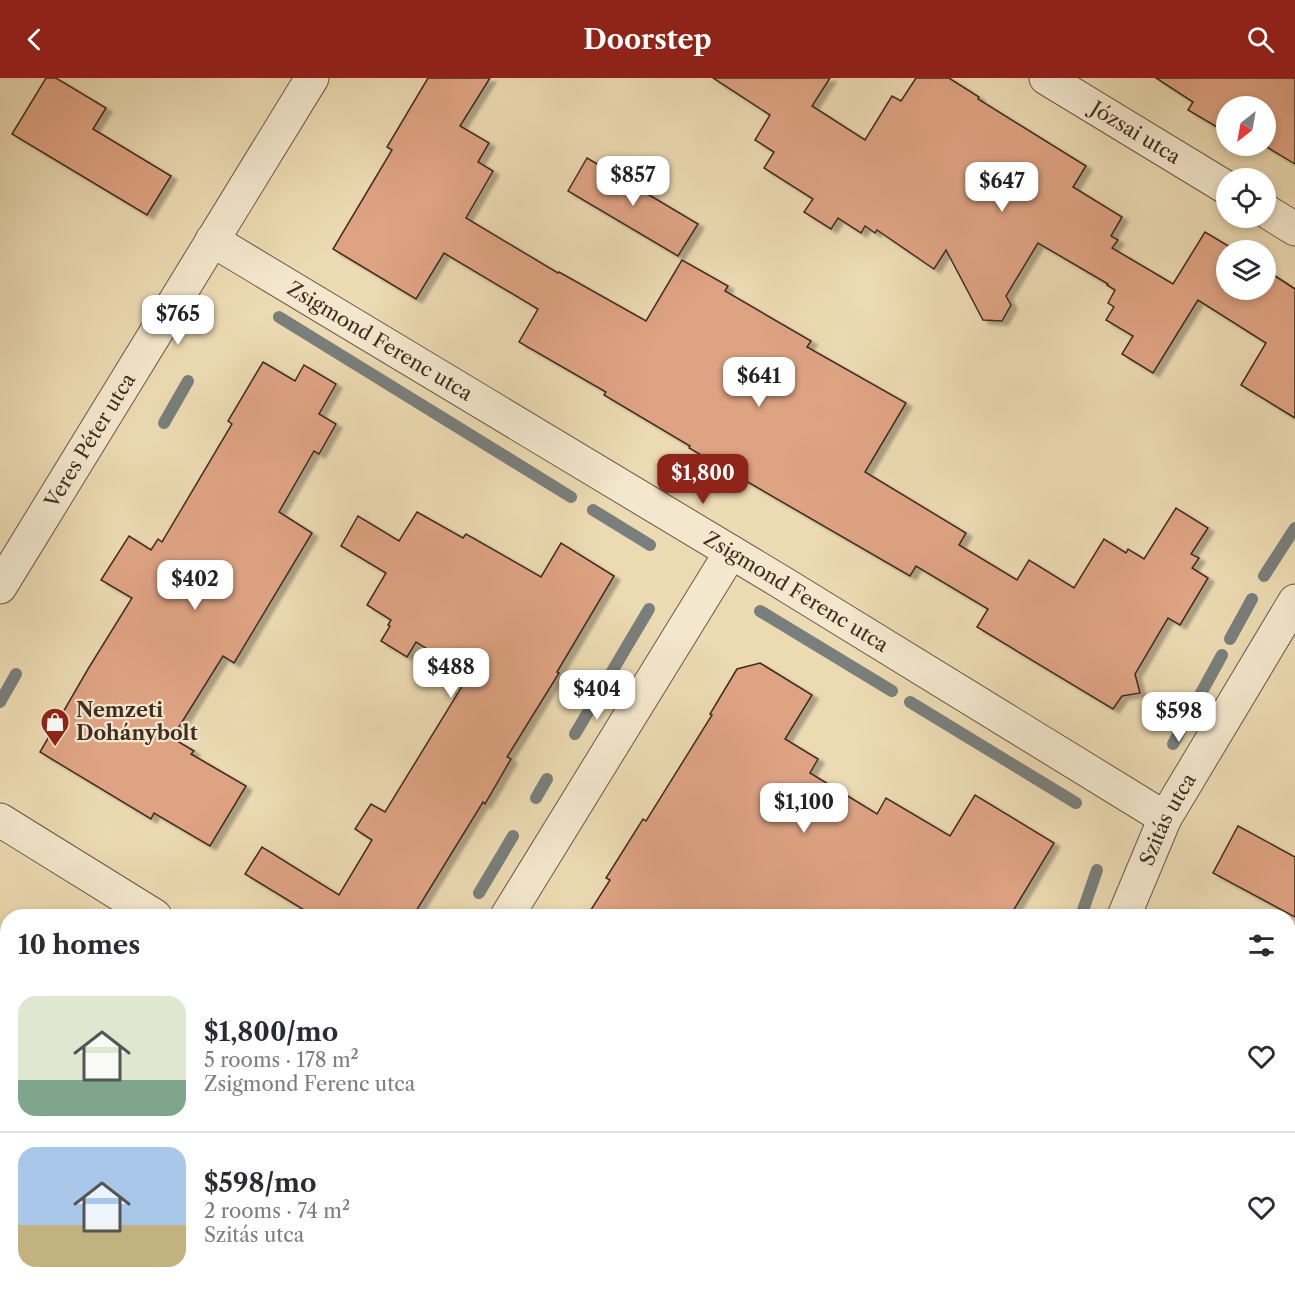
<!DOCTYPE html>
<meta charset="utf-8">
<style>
:root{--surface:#fff;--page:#f7f7f7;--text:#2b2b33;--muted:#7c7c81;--line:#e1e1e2;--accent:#8f2418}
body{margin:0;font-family:"Libre Caslon Text",serif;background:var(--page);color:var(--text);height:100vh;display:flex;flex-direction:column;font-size:22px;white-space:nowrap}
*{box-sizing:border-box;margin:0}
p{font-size:20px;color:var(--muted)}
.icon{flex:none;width:33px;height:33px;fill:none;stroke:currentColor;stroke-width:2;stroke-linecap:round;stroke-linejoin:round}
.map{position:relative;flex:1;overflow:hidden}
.details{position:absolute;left:0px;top:831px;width:1296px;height:384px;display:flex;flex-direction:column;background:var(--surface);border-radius:24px 24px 0 0;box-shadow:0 3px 9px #0003}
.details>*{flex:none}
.needle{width:39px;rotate:211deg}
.buttons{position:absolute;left:1216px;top:18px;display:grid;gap:12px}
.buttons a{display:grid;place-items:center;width:60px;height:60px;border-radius:50%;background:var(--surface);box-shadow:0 3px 9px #0003;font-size:30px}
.price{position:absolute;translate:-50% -51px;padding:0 14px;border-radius:12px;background:#fff;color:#222;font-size:20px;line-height:39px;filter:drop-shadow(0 2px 3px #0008)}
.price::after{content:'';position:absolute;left:50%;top:36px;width:18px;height:14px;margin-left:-9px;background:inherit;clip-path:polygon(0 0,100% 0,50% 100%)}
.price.active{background:var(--accent);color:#fff}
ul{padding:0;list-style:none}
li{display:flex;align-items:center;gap:18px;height:150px;padding:0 18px}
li+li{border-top:2px solid var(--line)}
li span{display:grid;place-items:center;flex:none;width:168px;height:120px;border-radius:18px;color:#555}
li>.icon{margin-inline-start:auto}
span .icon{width:72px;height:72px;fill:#fffc;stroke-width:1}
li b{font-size:26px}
h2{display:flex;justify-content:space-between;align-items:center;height:72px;padding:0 18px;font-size:26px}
header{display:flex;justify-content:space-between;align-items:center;height:78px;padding:0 18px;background:var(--accent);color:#fff;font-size:27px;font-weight:800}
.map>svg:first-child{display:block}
</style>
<header><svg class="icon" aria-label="back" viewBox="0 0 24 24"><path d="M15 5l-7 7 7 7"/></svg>Doorstep<svg class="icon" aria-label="search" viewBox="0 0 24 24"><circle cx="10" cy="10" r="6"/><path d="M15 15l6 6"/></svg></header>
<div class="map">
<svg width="1295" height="1215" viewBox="0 0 1295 1215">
<defs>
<filter id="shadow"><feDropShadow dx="6" dy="4" stdDeviation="1.5" flood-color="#0004"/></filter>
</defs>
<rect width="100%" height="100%" fill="#ecdab2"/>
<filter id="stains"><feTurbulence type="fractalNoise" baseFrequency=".00333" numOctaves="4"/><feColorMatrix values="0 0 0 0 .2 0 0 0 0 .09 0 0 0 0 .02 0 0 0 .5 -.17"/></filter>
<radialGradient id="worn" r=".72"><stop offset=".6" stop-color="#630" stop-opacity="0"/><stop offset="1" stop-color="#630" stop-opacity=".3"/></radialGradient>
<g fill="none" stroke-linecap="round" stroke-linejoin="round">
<g stroke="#797f7c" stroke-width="12">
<polyline points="279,239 571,419"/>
<polyline points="164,345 188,303"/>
<polyline points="593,432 650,467"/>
<polyline points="1264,498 1295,450"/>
<polyline points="760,533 892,613"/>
<polyline points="1230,561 1252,521"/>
<polyline points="0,624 16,596"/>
<polyline points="910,624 1076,725"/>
<polyline points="575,656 649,531"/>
<polyline points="1173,666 1222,577"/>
<polyline points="536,720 547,701"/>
<polyline points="479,815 513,758"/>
<polyline points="1081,838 1097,792"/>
</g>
</g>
<g fill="#dea383" stroke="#412c21" stroke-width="1.5" filter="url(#shadow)">
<polygon points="46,0 56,0 106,30 93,51 171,98 147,137 12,56"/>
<polygon points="428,0 490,0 460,48 489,65 478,84 493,93 466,140 558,195 559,194 646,243 682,182 728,208 725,213 811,263 807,269 906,325 865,394 966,455 959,467 1017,502 1029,482 1074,510 1104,461 1126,475 1128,471 1144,481 1176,430 1208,450 1191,476 1199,480 1192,490 1208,500 1180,547 1168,540 1135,596 1140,615 1122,618 1113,631 977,549 988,531 916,488 910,498 689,370 690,368 604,317 606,314 519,264 538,231 444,175 416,221 333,171 392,72 387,69"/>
<polygon points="713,0 830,0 812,28 865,62 892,18 901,23 916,0 949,0 979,19 978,21 1086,88 1073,109 1122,139 1111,158 1118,162 1112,170 1173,206 1205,154 1235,172 1227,172 1227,212 1266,212 1266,192 1295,211 1295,340 1241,307 1266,265 1198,222 1153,295 1122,276 1133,258 1106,242 1114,229 1108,225 1115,212 1107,207 1108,206 1038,165 1006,218 1011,227 1002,243 983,242 946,172 934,191 877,152 875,155 865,148 861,155 838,140 831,151 804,134 813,121 764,90 774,74 755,62 770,37"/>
<polygon points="1156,0 1295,0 1295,86 1265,68 1266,28 1227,28 1227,55 1188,32 1193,24"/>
<polygon points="587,80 698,146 678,178 568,113"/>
<polygon points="263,284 295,303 304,287 336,306 319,336 336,346 319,376 314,373 279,434 312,455 234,585 223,578 172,660 194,673 191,676 246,708 210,768 154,735 151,741 40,674 88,591 132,520 101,502 129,458 151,472 158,461 162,464 232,346 228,343"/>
<polygon points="417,434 463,460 466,456 541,499 561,465 614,498 557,594 559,595 507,679 511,681 485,726 483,724 413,838 314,838 245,796 262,769 339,817 372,762 355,751 371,726 385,734 469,597 416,564 407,579 381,563 390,548 388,547 391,542 367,527 386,495 341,468 358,438 399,463"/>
<polygon points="760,585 812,617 785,661 818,681 810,695 877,736 886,720 950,758 975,717 1054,765 1010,838 587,838 610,802 606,800 643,741 646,743 712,637 710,636 737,591"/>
<polygon points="1238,748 1295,779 1295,839 1213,795"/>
</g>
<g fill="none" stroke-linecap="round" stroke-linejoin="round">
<g stroke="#6c5845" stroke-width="35">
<g id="minor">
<path id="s1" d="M1046,0L1227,110"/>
<polyline points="1266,133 1295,151"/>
<path id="s2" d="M212,162L781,504L1165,740"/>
<path id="s3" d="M0,509L312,0"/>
<polyline points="0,742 155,838"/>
<polyline points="507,838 731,474"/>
<path id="s4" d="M1124,838L1165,740L1295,523"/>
<polyline points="734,1208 746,1215"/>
<polyline points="276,1215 280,1208"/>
<polyline points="958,1215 962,1208"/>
</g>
</g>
<use href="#minor" stroke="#f3e7cd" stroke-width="33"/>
</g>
<defs>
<g id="shop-pin" transform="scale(1.5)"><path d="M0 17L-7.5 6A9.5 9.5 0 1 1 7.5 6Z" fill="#8f2418" stroke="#f3e7cd"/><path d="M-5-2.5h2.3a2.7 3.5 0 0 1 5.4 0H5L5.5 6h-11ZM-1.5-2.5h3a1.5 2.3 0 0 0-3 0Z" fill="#fff"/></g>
</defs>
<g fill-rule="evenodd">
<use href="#shop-pin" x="55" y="644"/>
</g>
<g text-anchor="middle" stroke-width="4.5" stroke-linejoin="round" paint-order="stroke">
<g font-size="20" fill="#412c21" stroke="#f3e7cd">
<text dy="7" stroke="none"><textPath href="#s1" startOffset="105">Józsai utca</textPath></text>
<text dy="7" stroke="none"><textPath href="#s2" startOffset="196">Zsigmond Ferenc utca</textPath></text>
<text dy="7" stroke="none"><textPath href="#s3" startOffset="172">Veres Péter utca</textPath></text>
<text dy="7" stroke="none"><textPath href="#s2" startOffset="682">Zsigmond Ferenc utca</textPath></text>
<text dy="7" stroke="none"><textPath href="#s4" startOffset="106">Szitás utca</textPath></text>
</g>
<g font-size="20" font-weight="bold" fill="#412c21" stroke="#f3e7cd" text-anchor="start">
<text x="76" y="639">Nemzeti<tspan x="76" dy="23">Dohánybolt</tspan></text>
</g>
</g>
<rect width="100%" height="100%" filter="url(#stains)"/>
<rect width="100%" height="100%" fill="url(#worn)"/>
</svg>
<div class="buttons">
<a><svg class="needle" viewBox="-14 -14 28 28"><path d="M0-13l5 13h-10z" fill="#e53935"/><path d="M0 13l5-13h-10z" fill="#7c7c81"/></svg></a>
<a><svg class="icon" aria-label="locate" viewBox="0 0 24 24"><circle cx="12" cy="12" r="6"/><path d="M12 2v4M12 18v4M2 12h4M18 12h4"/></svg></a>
<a><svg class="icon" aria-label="layers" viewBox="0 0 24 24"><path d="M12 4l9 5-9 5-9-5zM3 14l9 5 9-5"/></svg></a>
</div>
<b class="price" style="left:633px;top:129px">$857</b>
<b class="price" style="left:1002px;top:135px">$647</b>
<b class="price" style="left:178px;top:268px">$765</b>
<b class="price" style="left:759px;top:330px">$641</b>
<b class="price active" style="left:703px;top:427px">$1,800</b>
<b class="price" style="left:195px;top:533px">$402</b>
<b class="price" style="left:451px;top:621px">$488</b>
<b class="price" style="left:597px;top:643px">$404</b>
<b class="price" style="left:1179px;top:665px">$598</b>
<b class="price" style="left:804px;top:756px">$1,100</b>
<section class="details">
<h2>10 homes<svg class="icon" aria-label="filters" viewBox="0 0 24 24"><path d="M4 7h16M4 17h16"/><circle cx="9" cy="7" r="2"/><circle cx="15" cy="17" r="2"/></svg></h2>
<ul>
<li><span style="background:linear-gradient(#dfe7d0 70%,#7fa58c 0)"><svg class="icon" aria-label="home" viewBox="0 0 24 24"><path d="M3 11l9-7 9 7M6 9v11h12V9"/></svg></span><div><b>$1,800/mo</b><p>5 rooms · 178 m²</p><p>Zsigmond Ferenc utca</p></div><svg class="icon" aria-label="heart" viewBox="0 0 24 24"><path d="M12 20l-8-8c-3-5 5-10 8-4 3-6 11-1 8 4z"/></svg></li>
<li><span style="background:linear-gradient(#a9c7e8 65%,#c2b280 0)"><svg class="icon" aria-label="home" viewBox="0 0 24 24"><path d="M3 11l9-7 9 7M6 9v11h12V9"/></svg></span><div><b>$598/mo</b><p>2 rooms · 74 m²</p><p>Szitás utca</p></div><svg class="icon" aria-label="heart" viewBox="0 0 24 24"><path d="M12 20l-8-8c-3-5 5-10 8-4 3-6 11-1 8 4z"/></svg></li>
</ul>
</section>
</div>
